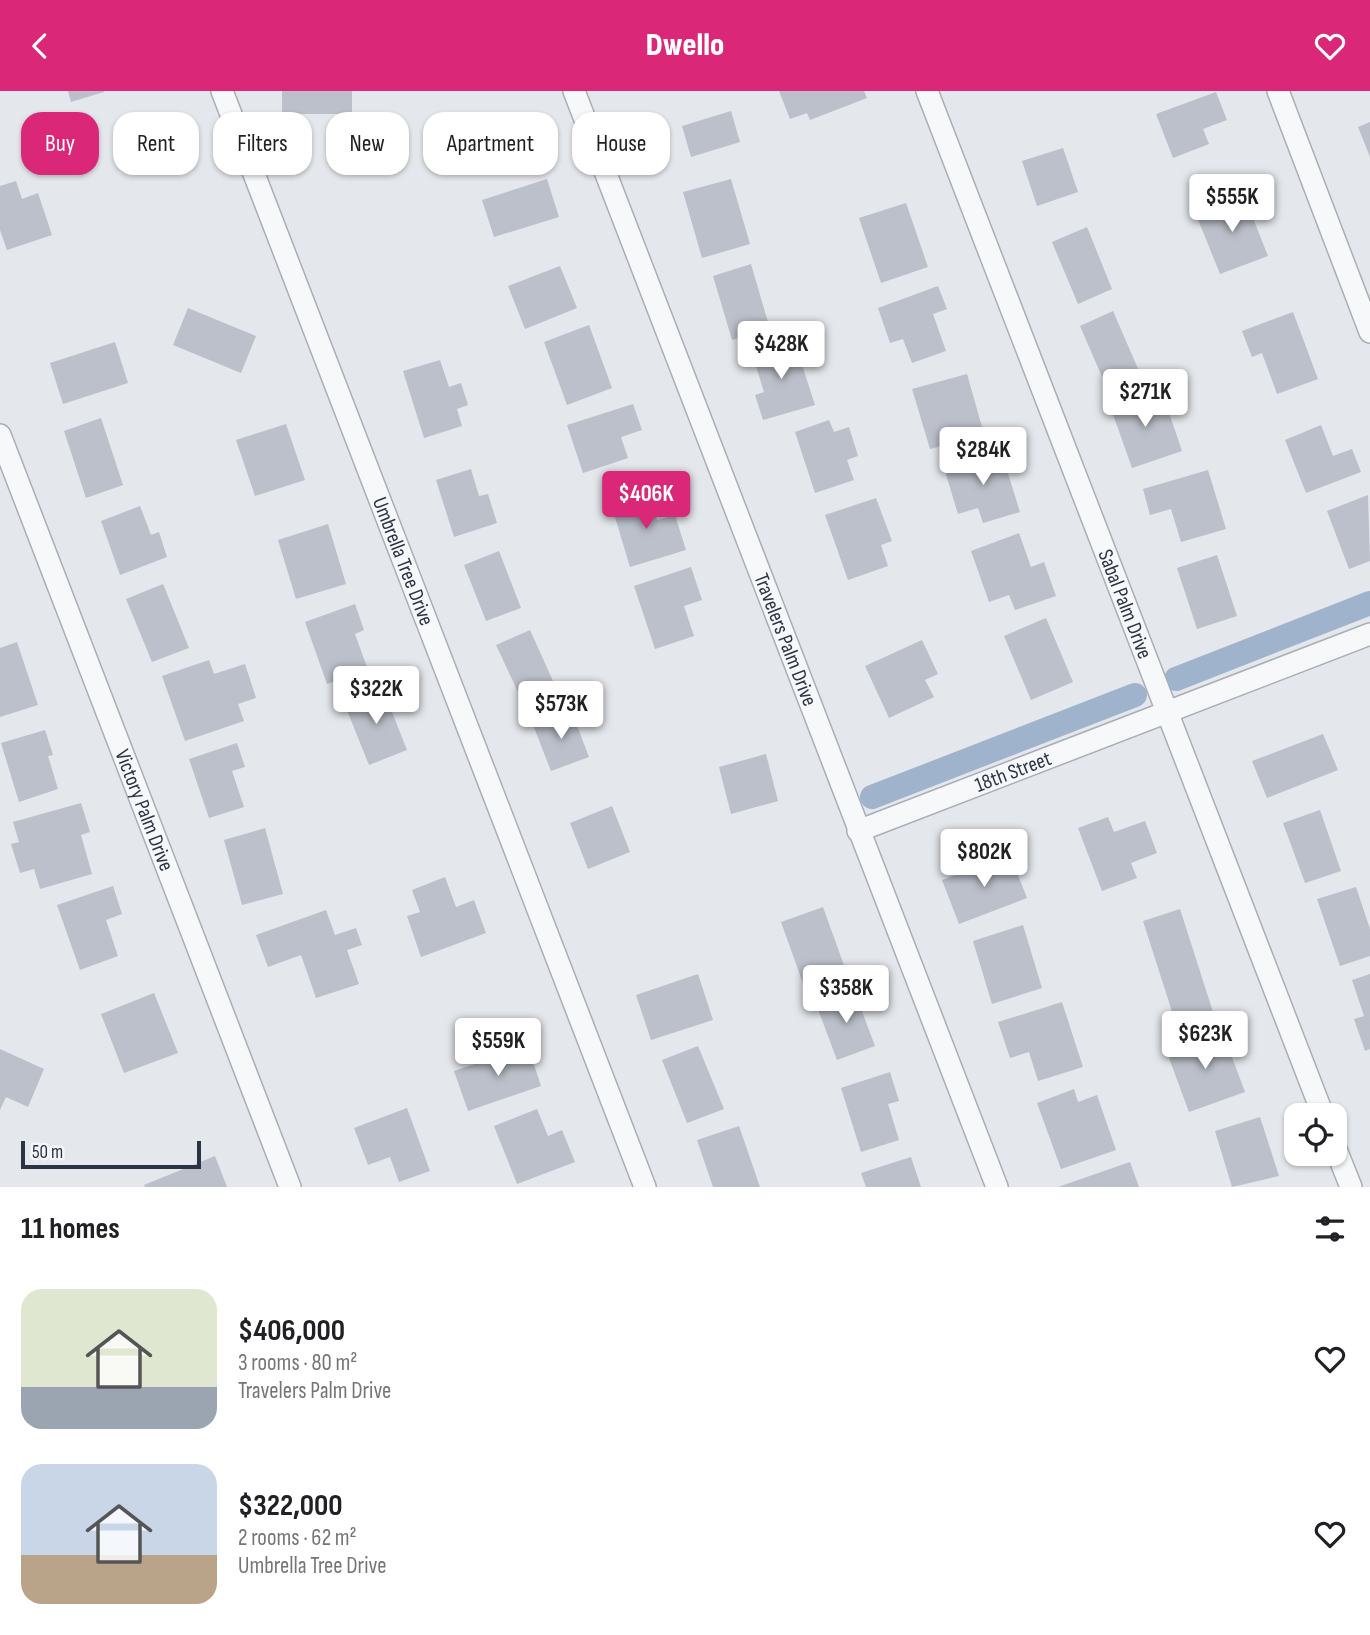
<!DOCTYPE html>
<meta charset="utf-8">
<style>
:root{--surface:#fff;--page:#f6f6f6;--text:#202124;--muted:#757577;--accent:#db2777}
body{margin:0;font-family:"Sofia Sans Condensed",sans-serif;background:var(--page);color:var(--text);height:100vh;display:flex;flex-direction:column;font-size:26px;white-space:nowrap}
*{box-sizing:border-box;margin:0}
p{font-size:23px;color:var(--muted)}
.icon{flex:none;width:38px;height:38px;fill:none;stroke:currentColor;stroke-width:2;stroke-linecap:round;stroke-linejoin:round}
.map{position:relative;height:1096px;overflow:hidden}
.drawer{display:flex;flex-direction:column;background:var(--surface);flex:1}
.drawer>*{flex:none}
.guide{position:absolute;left:21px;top:21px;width:700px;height:63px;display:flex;gap:14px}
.fabs{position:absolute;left:1284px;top:1012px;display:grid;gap:14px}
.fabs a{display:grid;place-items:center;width:63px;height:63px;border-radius:14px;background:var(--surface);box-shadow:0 2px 5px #0004;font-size:35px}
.scale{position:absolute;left:21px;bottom:18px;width:180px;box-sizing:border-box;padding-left:7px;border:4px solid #2b3445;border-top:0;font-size:19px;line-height:24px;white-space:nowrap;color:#2b3445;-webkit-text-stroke:5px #f4f6f9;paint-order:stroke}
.price{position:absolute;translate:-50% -60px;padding:0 16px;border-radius:7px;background:#fff;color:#222;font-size:23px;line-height:46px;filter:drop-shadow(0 2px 4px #0008)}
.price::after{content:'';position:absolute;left:50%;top:42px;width:21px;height:16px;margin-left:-10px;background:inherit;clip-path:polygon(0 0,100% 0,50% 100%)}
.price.selected{background:var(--accent);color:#fff}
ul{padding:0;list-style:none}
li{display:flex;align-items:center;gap:21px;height:175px;padding:0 21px}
li span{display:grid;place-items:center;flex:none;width:196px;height:140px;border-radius:21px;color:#555}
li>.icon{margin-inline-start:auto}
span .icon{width:84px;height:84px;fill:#fffc;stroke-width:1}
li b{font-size:30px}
h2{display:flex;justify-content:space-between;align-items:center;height:84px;padding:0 21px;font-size:30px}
.chip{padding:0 24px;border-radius:21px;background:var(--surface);box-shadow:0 2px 5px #0004;font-size:24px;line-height:63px}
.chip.selected{background:var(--accent);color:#fff}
header{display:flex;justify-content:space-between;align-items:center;height:91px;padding:0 21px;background:var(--accent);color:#fff;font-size:32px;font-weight:800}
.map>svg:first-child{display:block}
</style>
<header><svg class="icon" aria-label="back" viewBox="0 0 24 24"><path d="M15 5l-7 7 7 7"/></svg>Dwello<svg class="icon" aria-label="heart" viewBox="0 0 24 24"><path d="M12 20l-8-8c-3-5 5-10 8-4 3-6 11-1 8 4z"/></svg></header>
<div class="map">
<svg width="1370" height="1096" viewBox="0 0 1370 1096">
<rect width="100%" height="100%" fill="#e4e7ec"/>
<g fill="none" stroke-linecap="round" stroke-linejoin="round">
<g stroke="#9fb4cc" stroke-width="24">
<polyline points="1176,588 1370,512"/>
<polyline points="872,706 1135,604"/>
</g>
</g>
<g fill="#bbc0ca">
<polygon points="68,0 104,0 104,1 71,11"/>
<rect x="282" y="0" width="70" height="23"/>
<polygon points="779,0 864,0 867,7 810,29 807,22 790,28"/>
<polygon points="1216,1 1227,29 1203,38 1209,53 1173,67 1156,23"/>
<polygon points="731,20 740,51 691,66 682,35"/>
<polygon points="1370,31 1370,66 1358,36"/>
<polygon points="1063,57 1078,101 1037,115 1022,70"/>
<polygon points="547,88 559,126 494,146 482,109"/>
<polygon points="731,88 750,153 702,167 683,101"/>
<polygon points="16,90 22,108 38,102 52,144 7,159 0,139 0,95"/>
<polygon points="1243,102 1268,165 1220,183 1195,121"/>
<polygon points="906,112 928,176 881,192 859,127"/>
<polygon points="1087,136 1112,198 1078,213 1052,151"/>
<polygon points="751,173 770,238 732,249 713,185"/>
<polygon points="560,175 577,217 525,238 508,195"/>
<polygon points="938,195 947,218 933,223 946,260 912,272 903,248 890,252 878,217"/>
<polygon points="188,217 256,245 241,282 173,254"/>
<polygon points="1113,220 1139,280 1106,295 1080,235"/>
<polygon points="1293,221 1318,288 1277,303 1262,262 1252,266 1242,240"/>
<polygon points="589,234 612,297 567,314 544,251"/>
<polygon points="115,251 128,292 63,313 50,272"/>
<polygon points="772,252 774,258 795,252 815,314 763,329 755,304 764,301 751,259"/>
<polygon points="440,269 449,296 461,292 468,314 457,318 462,335 424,347 403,280"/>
<polygon points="967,283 984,343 930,358 912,298"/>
<polygon points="1147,299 1154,321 1167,316 1182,360 1132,377 1109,312"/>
<polygon points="633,313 642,339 621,346 628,367 583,382 567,334"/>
<polygon points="101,327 123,394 86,407 64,340"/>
<polygon points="829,329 834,341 849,336 858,365 847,369 854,389 815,402 795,341"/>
<polygon points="286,333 305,389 255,405 236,349"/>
<polygon points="1321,334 1333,365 1352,358 1361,381 1306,402 1285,349"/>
<polygon points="1001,360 1020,421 983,432 978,417 958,423 944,377"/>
<polygon points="471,378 479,405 488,403 497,432 454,446 436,389"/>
<polygon points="1208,379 1226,438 1181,451 1171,418 1150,424 1143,398"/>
<polygon points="649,402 657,429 675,424 686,459 630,476 611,413"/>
<polygon points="1368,404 1370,470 1349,478 1327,420"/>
<polygon points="876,407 892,450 881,454 888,475 848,489 825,424"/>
<polygon points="140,415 151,444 159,441 167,466 120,484 101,430"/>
<polygon points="328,433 346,493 296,508 278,449"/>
<polygon points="1019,442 1031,476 1044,471 1056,505 1015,519 1009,504 989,511 971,460"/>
<polygon points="499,460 521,517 486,530 464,474"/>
<polygon points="1217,464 1237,525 1197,538 1177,477"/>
<polygon points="691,476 702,509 684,515 694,545 655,558 634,495"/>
<polygon points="163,493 189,557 152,571 126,508"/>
<polygon points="355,513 364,539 355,543 368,579 327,593 305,531"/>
<polygon points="1046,527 1073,591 1031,609 1004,545"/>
<polygon points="530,539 558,601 525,616 496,554"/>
<polygon points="922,549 938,583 925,589 934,606 889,627 865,575"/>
<polygon points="17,551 38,614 0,626 0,557"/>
<polygon points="209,569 214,583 245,573 256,607 238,613 244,630 185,650 162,585"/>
<polygon points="382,596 407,659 369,674 344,612"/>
<polygon points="571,619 589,666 551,680 533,634"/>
<polygon points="45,639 53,664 48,665 58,698 19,711 1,652"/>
<polygon points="1323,643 1338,679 1267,707 1252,670"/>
<polygon points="237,652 245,676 232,680 244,716 209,727 189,668"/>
<polygon points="766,663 778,710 731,723 719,676"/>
<polygon points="81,712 90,741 81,744 92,783 40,798 34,778 20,782 11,753 19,751 13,731"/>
<polygon points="612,715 630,761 588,778 570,732"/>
<polygon points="1320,719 1341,780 1305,792 1283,732"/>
<polygon points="1108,726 1114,741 1145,730 1157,762 1131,772 1137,787 1102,800 1078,737"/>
<polygon points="265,737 283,803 242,814 224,749"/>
<polygon points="1010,764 1027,807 959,833 942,789"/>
<polygon points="445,786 456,816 474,809 486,842 421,866 407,825 420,821 412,799"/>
<polygon points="113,795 122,823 106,829 118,865 80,879 57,814"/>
<polygon points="1356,796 1370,838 1370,865 1340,875 1317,808"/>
<polygon points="823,816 846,880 804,895 781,831"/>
<polygon points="1180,818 1213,921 1176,933 1143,830"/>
<polygon points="326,819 335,844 356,837 362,854 347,859 359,893 316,907 301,864 268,876 256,844"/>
<polygon points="1023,834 1042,897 992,913 973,850"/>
<polygon points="698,883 713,929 651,949 636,904"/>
<polygon points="1370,883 1370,958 1365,960 1354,928 1364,925 1352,889"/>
<polygon points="854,899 875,955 837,969 816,913"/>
<polygon points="154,902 178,962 124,982 101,923"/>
<polygon points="1062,911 1083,976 1038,990 1029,961 1010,967 998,931"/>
<polygon points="1222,939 1245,1001 1189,1021 1166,959"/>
<polygon points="528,955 541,995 468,1020 454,980"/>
<polygon points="698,955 724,1018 687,1032 662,969"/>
<polygon points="0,958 44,978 28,1016 6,1006 0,1019"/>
<polygon points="890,981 899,1010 888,1013 899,1049 861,1061 841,997"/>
<polygon points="1074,998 1078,1011 1097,1004 1116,1059 1061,1078 1037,1012"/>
<polygon points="407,1017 430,1080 399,1091 390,1066 368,1074 354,1037"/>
<polygon points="537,1018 548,1045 562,1039 575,1071 517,1093 494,1035"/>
<polygon points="1260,1026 1279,1085 1232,1096 1215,1040"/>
<polygon points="739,1035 760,1096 713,1096 697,1049"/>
<polygon points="215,1065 227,1096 145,1096 144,1094"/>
<polygon points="911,1066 921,1096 866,1096 861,1082"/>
<polygon points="1130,1071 1139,1096 1058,1096"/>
</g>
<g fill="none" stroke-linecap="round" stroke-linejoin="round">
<g stroke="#a9aeb7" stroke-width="24">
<g id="street">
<path id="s1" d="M222,0L645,1096"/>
<path id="s2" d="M574,0L997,1096"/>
<path id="s3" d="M927,0L1323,1024"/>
<polyline points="1278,0 1370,241"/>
<path id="s4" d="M0,344L290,1096"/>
<path id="s5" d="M858,740L1370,543"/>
<polyline points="1335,1056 1351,1096"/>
</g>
</g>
<use href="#street" stroke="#f7f8fa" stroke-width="21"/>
</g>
<g text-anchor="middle" stroke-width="7" stroke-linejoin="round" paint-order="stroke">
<g font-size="21" fill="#2b3445" stroke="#f4f6f9">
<text dy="7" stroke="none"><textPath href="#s1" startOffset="504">Umbrella Tree Drive</textPath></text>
<text dy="7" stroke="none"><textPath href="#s3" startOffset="550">Sabal Palm Drive</textPath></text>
<text dy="7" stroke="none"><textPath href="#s2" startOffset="588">Travelers Palm Drive</textPath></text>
<text dy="7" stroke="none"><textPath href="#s5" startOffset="166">18th Street</textPath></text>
<text dy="7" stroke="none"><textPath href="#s4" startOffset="402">Victory Palm Drive</textPath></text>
</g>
</g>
</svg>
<div class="fabs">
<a><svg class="icon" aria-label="locate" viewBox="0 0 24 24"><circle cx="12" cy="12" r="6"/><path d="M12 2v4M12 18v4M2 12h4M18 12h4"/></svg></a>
</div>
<div class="scale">50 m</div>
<b class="price" style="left:1232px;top:143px">$555K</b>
<b class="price" style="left:781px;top:290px">$428K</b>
<b class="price" style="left:1145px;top:338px">$271K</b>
<b class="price" style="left:983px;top:396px">$284K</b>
<b class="price selected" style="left:646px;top:440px">$406K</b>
<b class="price" style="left:376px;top:635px">$322K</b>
<b class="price" style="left:561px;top:650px">$573K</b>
<b class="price" style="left:984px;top:798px">$802K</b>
<b class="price" style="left:846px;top:934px">$358K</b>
<b class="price" style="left:1205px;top:980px">$623K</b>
<b class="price" style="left:498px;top:987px">$559K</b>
<div class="guide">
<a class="chip selected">Buy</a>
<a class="chip">Rent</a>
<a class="chip">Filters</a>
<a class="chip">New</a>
<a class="chip">Apartment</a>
<a class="chip">House</a>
</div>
</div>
<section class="drawer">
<h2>11 homes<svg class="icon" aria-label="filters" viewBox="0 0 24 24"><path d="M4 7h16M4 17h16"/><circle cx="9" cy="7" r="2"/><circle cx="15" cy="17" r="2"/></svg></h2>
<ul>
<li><span style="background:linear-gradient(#dfe7d0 70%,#9aa5b1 0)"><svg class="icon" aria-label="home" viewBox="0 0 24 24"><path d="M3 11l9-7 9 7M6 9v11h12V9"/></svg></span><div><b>$406,000</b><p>3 rooms · 80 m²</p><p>Travelers Palm Drive</p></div><svg class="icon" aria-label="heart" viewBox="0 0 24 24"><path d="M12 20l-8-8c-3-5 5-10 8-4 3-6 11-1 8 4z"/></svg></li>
<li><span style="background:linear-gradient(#c9d6e8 65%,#b9a48a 0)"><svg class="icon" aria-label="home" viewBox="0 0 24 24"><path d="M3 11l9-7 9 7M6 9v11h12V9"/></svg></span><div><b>$322,000</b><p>2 rooms · 62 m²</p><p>Umbrella Tree Drive</p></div><svg class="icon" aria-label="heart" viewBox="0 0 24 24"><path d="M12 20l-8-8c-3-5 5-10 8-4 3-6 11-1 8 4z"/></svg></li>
</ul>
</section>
